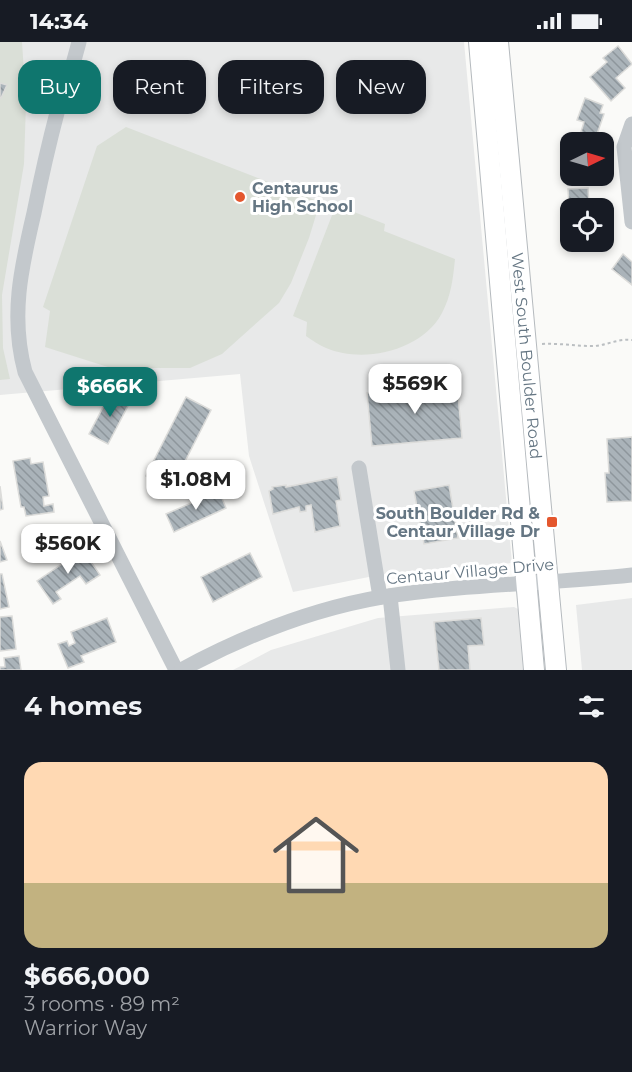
<!DOCTYPE html>
<meta charset="utf-8">
<style>
:root{--surface:#171b24;--page:#20242c;--text:#f1f3f6;--muted:#9ea1a6;--accent:#0f766e}
body{margin:0;font-family:Montserrat,sans-serif;background:var(--page);color:var(--text);height:100vh;display:flex;flex-direction:column;font-size:22px;white-space:nowrap}
*{box-sizing:border-box;margin:0}
p{font-size:20px;color:var(--muted)}
.icon{flex:none;width:33px;height:33px;fill:none;stroke:currentColor;stroke-width:2;stroke-linecap:round;stroke-linejoin:round}
.map{position:relative;height:628px;overflow:hidden}
.drawer{display:flex;flex-direction:column;background:var(--surface);flex:1}
.drawer>*{flex:none}
.guide{position:absolute;left:18px;top:18px;width:597px;height:54px;display:flex;gap:12px}
.needle{width:39px;rotate:85deg}
.fabs{position:absolute;left:560px;top:90px;display:grid;gap:12px}
.fabs a{display:grid;place-items:center;width:54px;height:54px;border-radius:12px;background:var(--surface);box-shadow:0 3px 9px #0003;font-size:30px}
.price{position:absolute;translate:-50% -51px;padding:0 14px;border-radius:12px;background:#fff;color:#222;font-size:20px;line-height:39px;filter:drop-shadow(0 2px 3px #0008)}
.price::after{content:'';position:absolute;left:50%;top:36px;width:18px;height:14px;margin-left:-9px;background:inherit;clip-path:polygon(0 0,100% 0,50% 100%)}
.price.on{background:var(--accent);color:#fff}
ul{padding:0;list-style:none}
li{display:grid;align-content:center;gap:12px;height:318px;padding:0 24px}
li span{display:grid;place-items:center;height:186px;border-radius:18px;color:#555}
li>.icon{margin-inline-start:auto}
span .icon{width:108px;height:108px;fill:#fffc;stroke-width:1}
li b{font-size:26px}
h2{display:flex;justify-content:space-between;align-items:center;height:72px;padding:0 24px;font-size:26px}
.chip{padding:0 21px;border-radius:18px;background:var(--surface);box-shadow:0 3px 9px #0003;font-size:21px;line-height:54px}
.chip.on{background:var(--accent);color:#fff}
.status{display:flex;justify-content:space-between;align-items:center;height:42px;padding:0 30px;background:var(--surface);direction:ltr}
.status svg{height:16px;fill:currentColor}
.map>svg:first-child{display:block}
</style>
<div class="status"><b>14:34</b><svg viewBox="0 0 49 12"><path d="M0 12V9h3v3zM5 12V6h3v6zM10 12V3h3v9zM15 12V0h3v12zM26 1h20v11H26zM47 4h2v5h-2z"/></svg></div>
<div class="map">
<svg width="632" height="628" viewBox="0 0 632 628">
<defs>
<pattern id="building-back-hatch" width="6" height="6" patternUnits="userSpaceOnUse" patternTransform="scale(1.5)"><rect width="6" height="6" fill="#aab3b9"/><path d="M-1 5l2 2M0 0l6 6M5-1l2 2" fill="none" stroke="#8e969c"/></pattern>
</defs>
<rect width="100%" height="100%" fill="#fafaf8"/>
<g fill="#e8e9e9">
<polygon points="0,0 464,0 512,521 389,531 293,550 249,414 240,332 0,353"/>
<polygon points="632,556 632,628 582,628 576,563"/>
<polygon points="514,565 518,567 523,628 233,628 271,608 378,576"/>
</g>
<g fill="#dadfd7">
<polygon points="0,0 22,0 26,61 24,122 2,253 3,306 10,337 0,338"/>
<polygon points="126,85 320,160 309,196 291,241 279,261 222,312 190,326 111,326 45,305 50,269 43,265 97,104"/>
<path d="M336,163L385,182L384,189L455,217C453,237 451,254 442,271C422,309 363,322 326,306C319,303 312,298 306,294L307,280L293,274Z"/>
</g>
<g fill="url(#building-back-hatch)" stroke="#dcdcda" stroke-width="1.5">
<polygon points="618,4 632,22 616,36 625,46 611,59 590,35 607,20 603,16"/>
<polygon points="0,41 7,43 1,56 0,56"/>
<polygon points="585,56 603,63 600,71 604,72 596,95 581,90 584,80 577,78"/>
<polygon points="575,134 595,134 595,135 576,138"/>
<polygon points="588,146 589,163 601,163 601,166 570,166 570,180 568,147"/>
<polygon points="623,212 632,220 632,243 612,227"/>
<polygon points="457,343 462,396 372,404 367,351"/>
<polygon points="111,350 130,360 108,402 89,392"/>
<polygon points="186,355 211,368 171,447 146,434"/>
<polygon points="632,395 632,459 607,460 605,431 609,431 607,397"/>
<polygon points="30,416 31,422 43,420 49,454 43,455 44,464 53,462 54,470 26,474 24,465 21,465 13,419"/>
<polygon points="337,435 341,458 336,459 340,484 315,490 311,463 306,464 306,469 300,470 299,465 273,472 269,449 273,447 272,445 286,443 286,445"/>
<polygon points="449,443 458,496 424,502 414,449"/>
<polygon points="0,444 3,467 0,468"/>
<polygon points="219,449 226,466 174,490 166,472"/>
<polygon points="0,499 7,518 0,520"/>
<polygon points="83,508 100,533 86,542 80,534 56,550 61,557 53,562 37,539"/>
<polygon points="250,511 262,535 213,560 201,535"/>
<polygon points="0,532 2,532 9,565 0,567"/>
<polygon points="12,574 16,607 0,609 0,575"/>
<polygon points="107,576 116,600 81,614 84,620 68,626 58,602 67,599 69,604 75,601 71,590"/>
<polygon points="481,576 484,603 468,604 470,628 439,628 434,580"/>
<polygon points="19,614 21,628 0,628 0,625 5,625 4,616"/>
</g>
<g fill="none" stroke-linecap="round" stroke-linejoin="round">
<g stroke="#b5babe" stroke-width="22">
<g id="major">
<polyline points="479,0 534,628"/>
<path id="s1" d="M498,0L556,628"/>
</g>
</g>
<path stroke="#bbbfc2" stroke-width="2" stroke-dasharray="3 3" stroke-linecap="butt" d="M542,302C559,301 574,304 590,304C604,305 617,296 632,298"/>
<g stroke="#c3c8cc" stroke-width="15">
<path d="M79,0L67,44L58,67C49,101 41,136 34,171C21,226 10,275 25,330L176,628"/>
<polyline points="632,82 624,105 632,180"/>
<polyline points="359,426 380,555"/>
<polyline points="390,554 398,628"/>
<path d="M181,628C244,594 312,567 382,555C465,542 549,542 632,533"/>
</g>
<use href="#major" stroke="#fff" stroke-width="20"/>
</g>
<g fill="#e4572e" stroke="#fff" stroke-width="2">
<circle cx="240" cy="155" r="6"/>
<rect x="546" y="474" width="12" height="12" rx="3"/>
</g>
<g text-anchor="middle" stroke-width="6" stroke-linejoin="round" paint-order="stroke">
<g font-size="16" font-weight="bold" fill="#657683" stroke="#fff" text-anchor="start">
<text x="252" y="152">Centaurus<tspan x="252" dy="18">High School</tspan></text>
<text x="540" y="477" text-anchor="end">South Boulder Rd &amp;<tspan x="540" dy="18">Centaur Village Dr</tspan></text>
</g>
<g font-size="16" fill="#657683" stroke="#fff">
<text dy="6" stroke="none"><textPath href="#s1" startOffset="315">West South Boulder Road</textPath></text>
<text transform="translate(470 529) rotate(-5)" y="6">Centaur Village Drive</text>
</g>
</g>
</svg>
<div class="fabs">
<a><svg class="needle" viewBox="-14 -14 28 28"><path d="M0-13l5 13h-10z" fill="#e53935"/><path d="M0 13l5-13h-10z" fill="#9ea1a6"/></svg></a>
<a><svg class="icon" aria-label="locate" viewBox="0 0 24 24"><circle cx="12" cy="12" r="6"/><path d="M12 2v4M12 18v4M2 12h4M18 12h4"/></svg></a>
</div>
<b class="price" style="left:415px;top:373px">$569K</b>
<b class="price on" style="left:110px;top:376px">$666K</b>
<b class="price" style="left:196px;top:469px">$1.08M</b>
<b class="price" style="left:68px;top:533px">$560K</b>
<div class="guide">
<a class="chip on">Buy</a>
<a class="chip">Rent</a>
<a class="chip">Filters</a>
<a class="chip">New</a>
</div>
</div>
<section class="drawer">
<h2>4 homes<svg class="icon" aria-label="filters" viewBox="0 0 24 24"><path d="M4 7h16M4 17h16"/><circle cx="9" cy="7" r="2"/><circle cx="15" cy="17" r="2"/></svg></h2>
<ul>
<li><span style="background:linear-gradient(#ffd9b3 65%,#c2b280 0)"><svg class="icon" aria-label="home" viewBox="0 0 24 24"><path d="M3 11l9-7 9 7M6 9v11h12V9"/></svg></span><div><b>$666,000</b><p>3 rooms · 89 m²</p><p>Warrior Way</p></div></li>
</ul>
</section>
